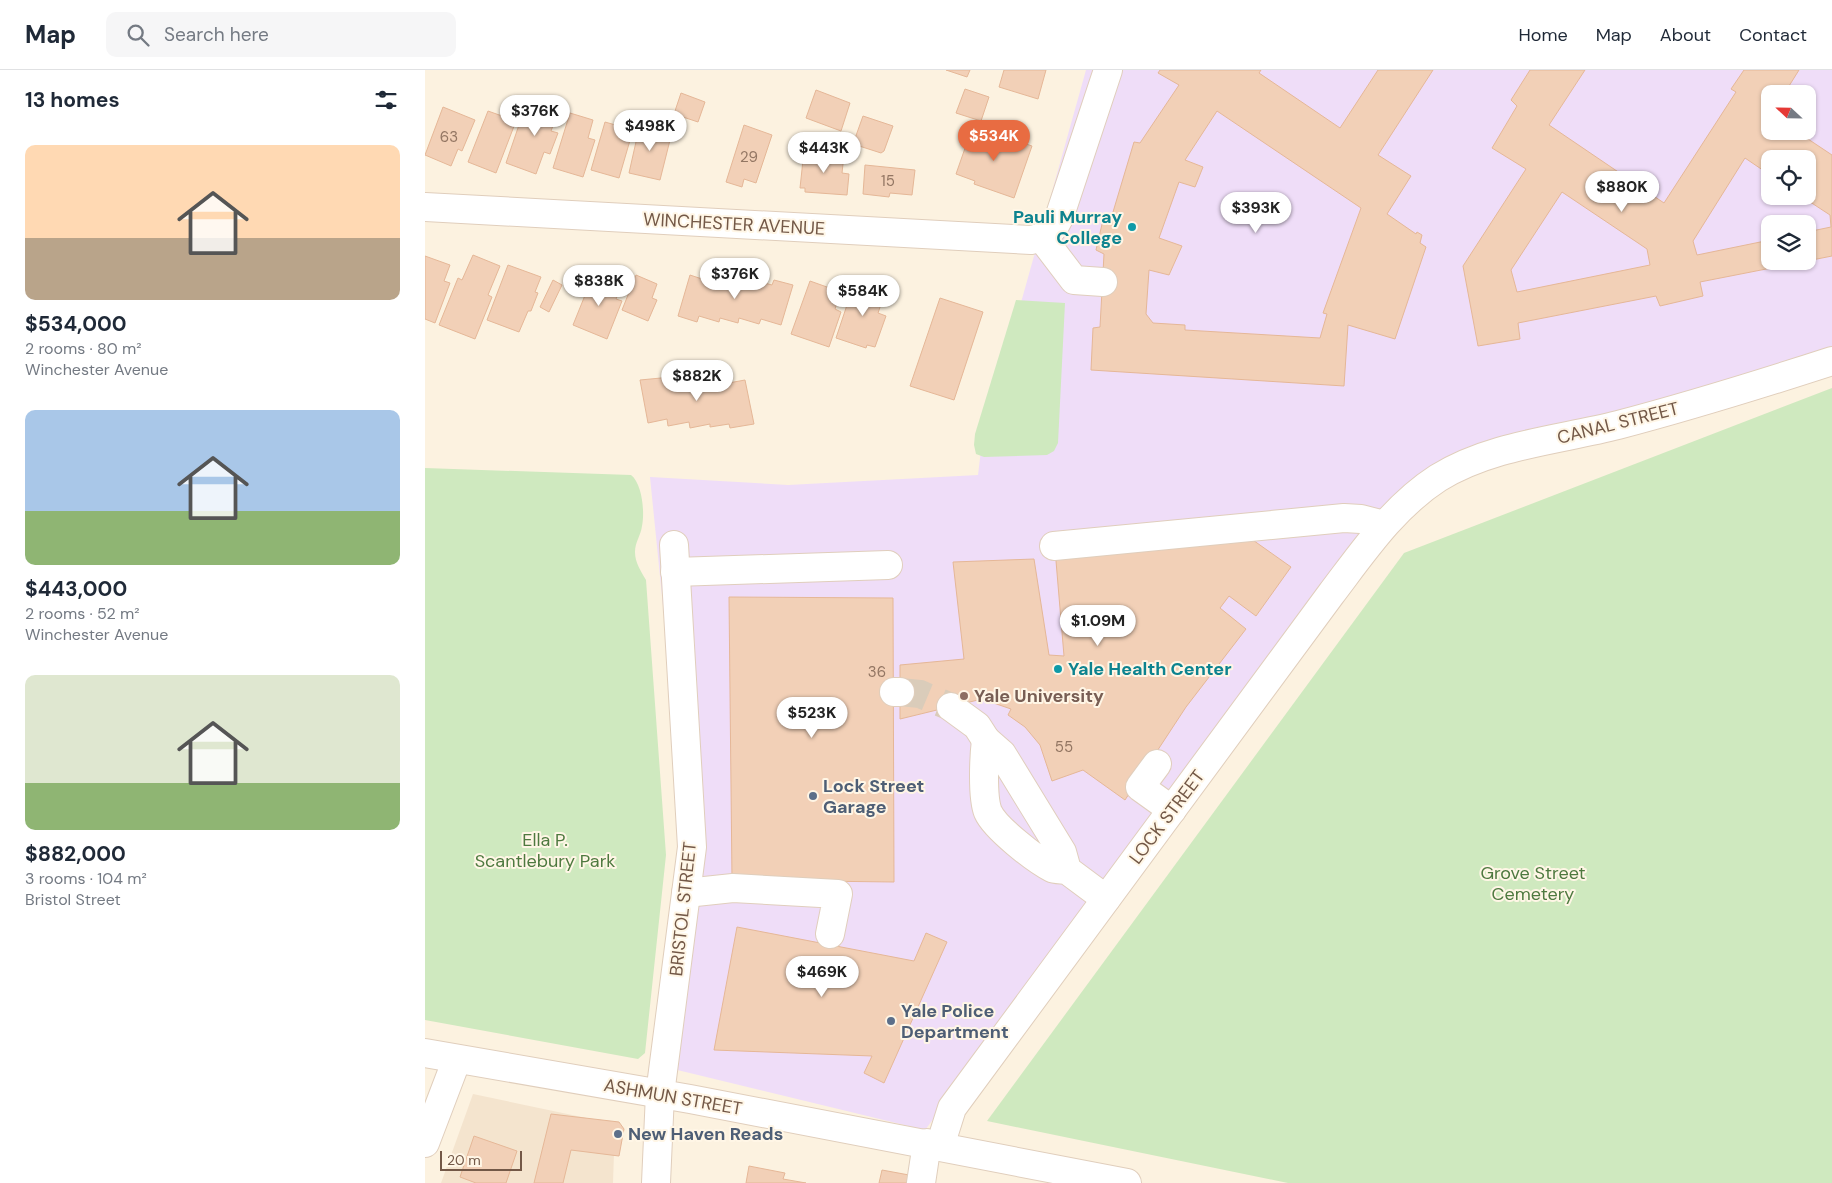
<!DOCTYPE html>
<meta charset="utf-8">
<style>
:root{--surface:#fff;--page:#f6f6f7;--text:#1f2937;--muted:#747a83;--line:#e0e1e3;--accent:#e86c42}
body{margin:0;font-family:"DM Sans",sans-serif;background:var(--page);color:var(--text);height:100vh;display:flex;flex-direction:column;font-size:19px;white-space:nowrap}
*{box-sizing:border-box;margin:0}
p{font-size:16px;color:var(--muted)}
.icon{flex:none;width:28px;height:28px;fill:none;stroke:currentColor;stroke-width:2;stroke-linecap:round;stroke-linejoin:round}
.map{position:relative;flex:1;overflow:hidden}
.side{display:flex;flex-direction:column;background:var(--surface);width:425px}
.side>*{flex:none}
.needle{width:32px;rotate:292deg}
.controls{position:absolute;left:1336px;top:15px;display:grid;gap:10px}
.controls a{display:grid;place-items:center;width:55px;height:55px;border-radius:10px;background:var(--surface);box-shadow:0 1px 4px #0004;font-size:25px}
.scale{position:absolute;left:15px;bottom:12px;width:82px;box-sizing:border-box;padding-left:5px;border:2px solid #735847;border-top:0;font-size:14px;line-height:18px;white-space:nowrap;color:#735847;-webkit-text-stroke:4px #fff6e6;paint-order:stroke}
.price{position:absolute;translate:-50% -42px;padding:0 11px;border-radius:18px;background:#fff;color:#222;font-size:16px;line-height:32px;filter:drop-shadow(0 1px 2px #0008)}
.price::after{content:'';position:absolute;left:50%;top:30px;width:15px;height:11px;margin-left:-8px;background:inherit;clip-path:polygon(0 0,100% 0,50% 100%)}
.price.current{background:var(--accent);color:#fff}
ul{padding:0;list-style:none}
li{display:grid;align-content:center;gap:10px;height:265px;padding:0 25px}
li span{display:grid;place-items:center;height:155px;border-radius:10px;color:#555}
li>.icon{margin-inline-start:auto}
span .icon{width:90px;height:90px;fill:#fffc;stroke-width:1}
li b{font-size:21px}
h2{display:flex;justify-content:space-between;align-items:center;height:60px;padding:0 25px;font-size:21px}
header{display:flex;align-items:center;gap:30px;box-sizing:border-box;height:70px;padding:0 25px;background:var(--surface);border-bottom:1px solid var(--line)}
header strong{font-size:24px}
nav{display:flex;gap:28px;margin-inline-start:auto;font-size:18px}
.search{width:350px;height:45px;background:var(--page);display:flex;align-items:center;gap:12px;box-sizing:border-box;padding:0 18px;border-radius:10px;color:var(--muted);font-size:19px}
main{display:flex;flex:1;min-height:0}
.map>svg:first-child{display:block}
</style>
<header>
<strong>Map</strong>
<div class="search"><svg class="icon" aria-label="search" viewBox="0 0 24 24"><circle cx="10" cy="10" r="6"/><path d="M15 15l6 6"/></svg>Search here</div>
<nav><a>Home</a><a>Map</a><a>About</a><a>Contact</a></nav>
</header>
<main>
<section class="side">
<h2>13 homes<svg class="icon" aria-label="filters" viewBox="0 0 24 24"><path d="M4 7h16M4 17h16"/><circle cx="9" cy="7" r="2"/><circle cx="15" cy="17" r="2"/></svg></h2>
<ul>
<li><span style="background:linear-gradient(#ffd9b3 60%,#b9a48a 0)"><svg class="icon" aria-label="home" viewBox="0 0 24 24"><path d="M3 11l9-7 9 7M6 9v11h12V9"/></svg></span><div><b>$534,000</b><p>2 rooms · 80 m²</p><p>Winchester Avenue</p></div></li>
<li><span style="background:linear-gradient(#a9c7e8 65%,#8fb573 0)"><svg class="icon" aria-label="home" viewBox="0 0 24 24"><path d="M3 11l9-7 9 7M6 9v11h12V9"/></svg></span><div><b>$443,000</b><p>2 rooms · 52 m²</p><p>Winchester Avenue</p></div></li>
<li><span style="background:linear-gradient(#dfe7d0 70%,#8fb573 0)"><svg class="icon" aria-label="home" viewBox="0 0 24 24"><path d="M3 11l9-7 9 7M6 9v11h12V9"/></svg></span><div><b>$882,000</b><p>3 rooms · 104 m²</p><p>Bristol Street</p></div></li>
</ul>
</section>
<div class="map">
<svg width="1407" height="1113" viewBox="0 0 1407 1113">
<rect width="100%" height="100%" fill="#fcf2e0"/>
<polygon fill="#f4e4ce" points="48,1024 190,1054 188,1113 16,1113"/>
<path fill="#efddf8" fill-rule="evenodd" d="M661,0H1407V288L993,423L950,469L500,1060L240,997L263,784L225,407L363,415L553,405L557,372ZM1345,24H1382V61H1345ZM1345,89H1382V126H1345ZM1345,154H1382V191H1345Z"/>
<g fill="#cfe9bf">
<polygon points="591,230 640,233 633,373 629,381 622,385 559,387 551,384 549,375 550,364"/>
<polygon points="1407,318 1407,1113 863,1113 562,1051 979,483"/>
<path d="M0,398L206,405C217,413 220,442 217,456C216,465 210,472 210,482C210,493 216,501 221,510L241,785L220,983L213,989L0,950Z"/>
</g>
<g fill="#f2d0b7" stroke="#e5b797" fill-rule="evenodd">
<polygon points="521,0 545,0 542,7"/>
<polygon points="579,0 621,0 613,29 574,17"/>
<path d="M735,0H836L834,3L915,58L953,0H1008L953,85L986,106L962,144L991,164L992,162L997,165L995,173L1001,177L970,269L923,255L919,316L666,300L668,258L675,257L679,184L671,180L678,150L685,152L709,72L715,73L754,15L733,3ZM792,41L936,138L898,243L902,244L895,268L760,260V255L728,253L721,244L724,200L744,205L757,176L734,168L754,112L770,117L778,97L760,90Z"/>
<path d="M1105,0H1160L1124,55L1239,133L1311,22L1306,19L1319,0H1374L1359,24H1345V61H1371L1407,85V186L1382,191V162L1406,157L1405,145L1376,126H1382V89H1345V105L1320,88L1268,171L1272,185L1345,170V191H1382L1275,212L1278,226L1235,236L1231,226L1093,253L1095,269L1053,276L1038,196L1101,99L1067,78L1092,36L1086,30ZM1137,122L1222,179L1225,195L1092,222L1086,200Z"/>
<polygon points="540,19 564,27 556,51 531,43"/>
<polygon points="391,20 425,33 416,61 381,48"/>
<polygon points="256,23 280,32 273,52 249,44"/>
<polygon points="122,27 137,32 126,61 133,63 125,84 119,82 111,104 81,93 95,52 101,55 109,32 119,36"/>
<polygon points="18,37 50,50 37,81 33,79 26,96 0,85"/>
<polygon points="63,41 91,51 71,103 43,92"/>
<polygon points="145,43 168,50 163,68 170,70 158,107 128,98"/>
<polygon points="438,46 468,56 459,81 456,83 428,74"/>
<polygon points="180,52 208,60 194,108 166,100"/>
<polygon points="215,54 247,62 235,110 204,103"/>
<polygon points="319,55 347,65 331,113 319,109 317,117 301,112"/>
<polygon points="546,61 564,67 566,62 607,76 589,128 549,114 550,111 531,104"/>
<polygon points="379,81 419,85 417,103 424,104 422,125 380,122 380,118 375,118"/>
<polygon points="440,95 490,100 487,125 465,123 464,127 438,124"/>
<polygon points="48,185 75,196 63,225 67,227 50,269 14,255 33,208 37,210"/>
<polygon points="0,186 25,195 19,211 25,213 10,253 0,249"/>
<polygon points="83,195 116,207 110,222 113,223 106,241 103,241 94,262 62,250"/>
<polygon points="169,203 197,214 191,229 197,231 182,269 148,255"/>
<polygon points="211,205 232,214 227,228 232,230 223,251 197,240"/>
<polygon points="265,205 286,212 288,207 307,212 309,208 326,213 328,210 347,215 349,210 368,215 356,255 336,249 334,254 314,248 313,253 295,248 294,252 274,246 272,252 253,246"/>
<polygon points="128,210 137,215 124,242 115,237"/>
<polygon points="385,211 416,222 410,239 416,242 404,277 366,264"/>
<polygon points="449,213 462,217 453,243 461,246 450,277 442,275 441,278 411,268 428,217 446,223"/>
<polygon points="515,228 558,242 529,330 485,316"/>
<polygon points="257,306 257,312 276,308 277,314 298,310 298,314 320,310 329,354 305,358 304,354 285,357 285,354 265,358 264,352 243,356 242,349 223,353 215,310"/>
<polygon points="825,468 866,497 831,546 804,526 795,538 821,559 761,637 700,730 658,700 627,711 615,675 600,657 583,645 586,639 557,629 475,649 475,595 539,589 528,492 609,489 624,585 639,586 630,479"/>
<polygon points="304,527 468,528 469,812 307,810"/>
<polygon points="312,857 489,891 501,863 522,872 459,1013 439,1003 447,986 289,980"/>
<polygon points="126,1044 194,1052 199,1059 194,1086 146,1080 138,1113 109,1113"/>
<polygon points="49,1066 92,1081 81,1113 51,1113 35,1107"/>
<polygon points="324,1096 360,1103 358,1109 381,1113 321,1113"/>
<polygon points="457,1100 484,1105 482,1113 454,1113"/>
</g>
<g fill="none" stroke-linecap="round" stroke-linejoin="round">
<polyline stroke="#daccba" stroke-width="28" stroke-dasharray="28 14" stroke-linecap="butt" points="475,622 495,624 526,637"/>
<g stroke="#e0cebc" stroke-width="30">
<g id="minor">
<path d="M0,137L606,170C620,167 628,161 634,148L683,0"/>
<polyline points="617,168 649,210 678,212"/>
<polyline points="629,476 919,448 936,449 959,455"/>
<polyline points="250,502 463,495"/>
<polyline points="469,622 475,622"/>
<polyline points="526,637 552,656 561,670"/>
<polyline points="732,694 715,717 747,740"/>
<path d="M642,800C637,799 631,800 627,798C611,790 570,758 563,742C557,727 559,686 561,670L577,684L637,782L642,800L681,829"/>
<polyline points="261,823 308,818 413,824 405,864"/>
<polyline points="0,983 265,1029 702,1113"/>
<polyline points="0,1073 32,989"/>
<path d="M515,1076L527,1038L906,524C938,482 968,437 1013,408C1066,375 1134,370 1193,355C1265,336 1336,314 1407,291"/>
<polyline points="231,1113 235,1024 267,777 249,475"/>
<polyline points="496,1113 502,1073"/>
</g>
</g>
<use href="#minor" stroke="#fff" stroke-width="28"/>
</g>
<g fill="#0f9aa8" stroke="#fff6e6" stroke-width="2">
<circle cx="707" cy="157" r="5"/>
<circle cx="633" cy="599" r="5"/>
</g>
<circle fill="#8d6e63" stroke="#fff6e6" stroke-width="2" cx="539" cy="626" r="5"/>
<g fill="#5c6f8a" stroke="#fff6e6" stroke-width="2">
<circle cx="388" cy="726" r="5"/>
<circle cx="466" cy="951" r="5"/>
<circle cx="193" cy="1064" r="5"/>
</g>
<g text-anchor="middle" stroke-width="4" stroke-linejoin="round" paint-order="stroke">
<g font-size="15" fill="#937663">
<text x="24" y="72">63</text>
<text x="324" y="92">29</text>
<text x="463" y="116">15</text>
<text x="452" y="607">36</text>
<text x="639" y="682">55</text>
</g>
<g font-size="18" font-weight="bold" fill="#0d838f" stroke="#fff6e6" text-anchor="end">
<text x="697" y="153">Pauli Murray<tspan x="697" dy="21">College</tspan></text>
<text x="643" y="605" text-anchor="start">Yale Health Center</text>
</g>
<g font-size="18" fill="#735847" stroke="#fff6e6">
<text transform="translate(309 154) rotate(3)" y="6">WINCHESTER AVENUE</text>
<text transform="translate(1193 353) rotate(-14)" y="6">CANAL STREET</text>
<text transform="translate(742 747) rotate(-53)" y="6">LOCK STREET</text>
<text transform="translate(258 839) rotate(-84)" y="6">BRISTOL STREET</text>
<text transform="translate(248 1027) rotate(10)" y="6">ASHMUN STREET</text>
</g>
<g font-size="18" font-weight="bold" fill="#785e54" stroke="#fff6e6" text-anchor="start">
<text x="549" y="632">Yale University</text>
</g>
<g font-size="18" font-weight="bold" fill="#4e5e75" stroke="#fff6e6" text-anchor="start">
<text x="398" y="722">Lock Street<tspan x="398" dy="21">Garage</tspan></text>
<text x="476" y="947">Yale Police<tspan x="476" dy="21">Department</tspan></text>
<text x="203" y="1070">New Haven Reads</text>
</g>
<g font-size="18" fill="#4e793f" stroke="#fff6e6">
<text x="120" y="776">Ella P.<tspan x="120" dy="21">Scantlebury Park</tspan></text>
<text x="1108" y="809">Grove Street<tspan x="1108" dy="21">Cemetery</tspan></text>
</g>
</g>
</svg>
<div class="controls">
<a><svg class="needle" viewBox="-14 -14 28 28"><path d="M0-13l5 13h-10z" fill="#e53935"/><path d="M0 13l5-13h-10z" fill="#747a83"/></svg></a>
<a><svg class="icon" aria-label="locate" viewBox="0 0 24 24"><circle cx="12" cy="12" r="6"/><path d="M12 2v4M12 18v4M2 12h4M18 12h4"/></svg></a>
<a><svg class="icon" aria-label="layers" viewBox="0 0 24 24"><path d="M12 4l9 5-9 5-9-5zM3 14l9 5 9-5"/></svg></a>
</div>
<div class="scale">20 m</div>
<b class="price" style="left:110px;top:67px">$376K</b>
<b class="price" style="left:225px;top:82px">$498K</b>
<b class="price current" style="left:569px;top:92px">$534K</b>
<b class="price" style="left:399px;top:104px">$443K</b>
<b class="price" style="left:1197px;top:143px">$880K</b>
<b class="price" style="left:831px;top:164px">$393K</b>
<b class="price" style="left:310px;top:230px">$376K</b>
<b class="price" style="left:174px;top:237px">$838K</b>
<b class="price" style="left:438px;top:247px">$584K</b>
<b class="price" style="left:272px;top:332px">$882K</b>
<b class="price" style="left:673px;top:577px">$1.09M</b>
<b class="price" style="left:387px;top:669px">$523K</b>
<b class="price" style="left:397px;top:928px">$469K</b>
</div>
</main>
